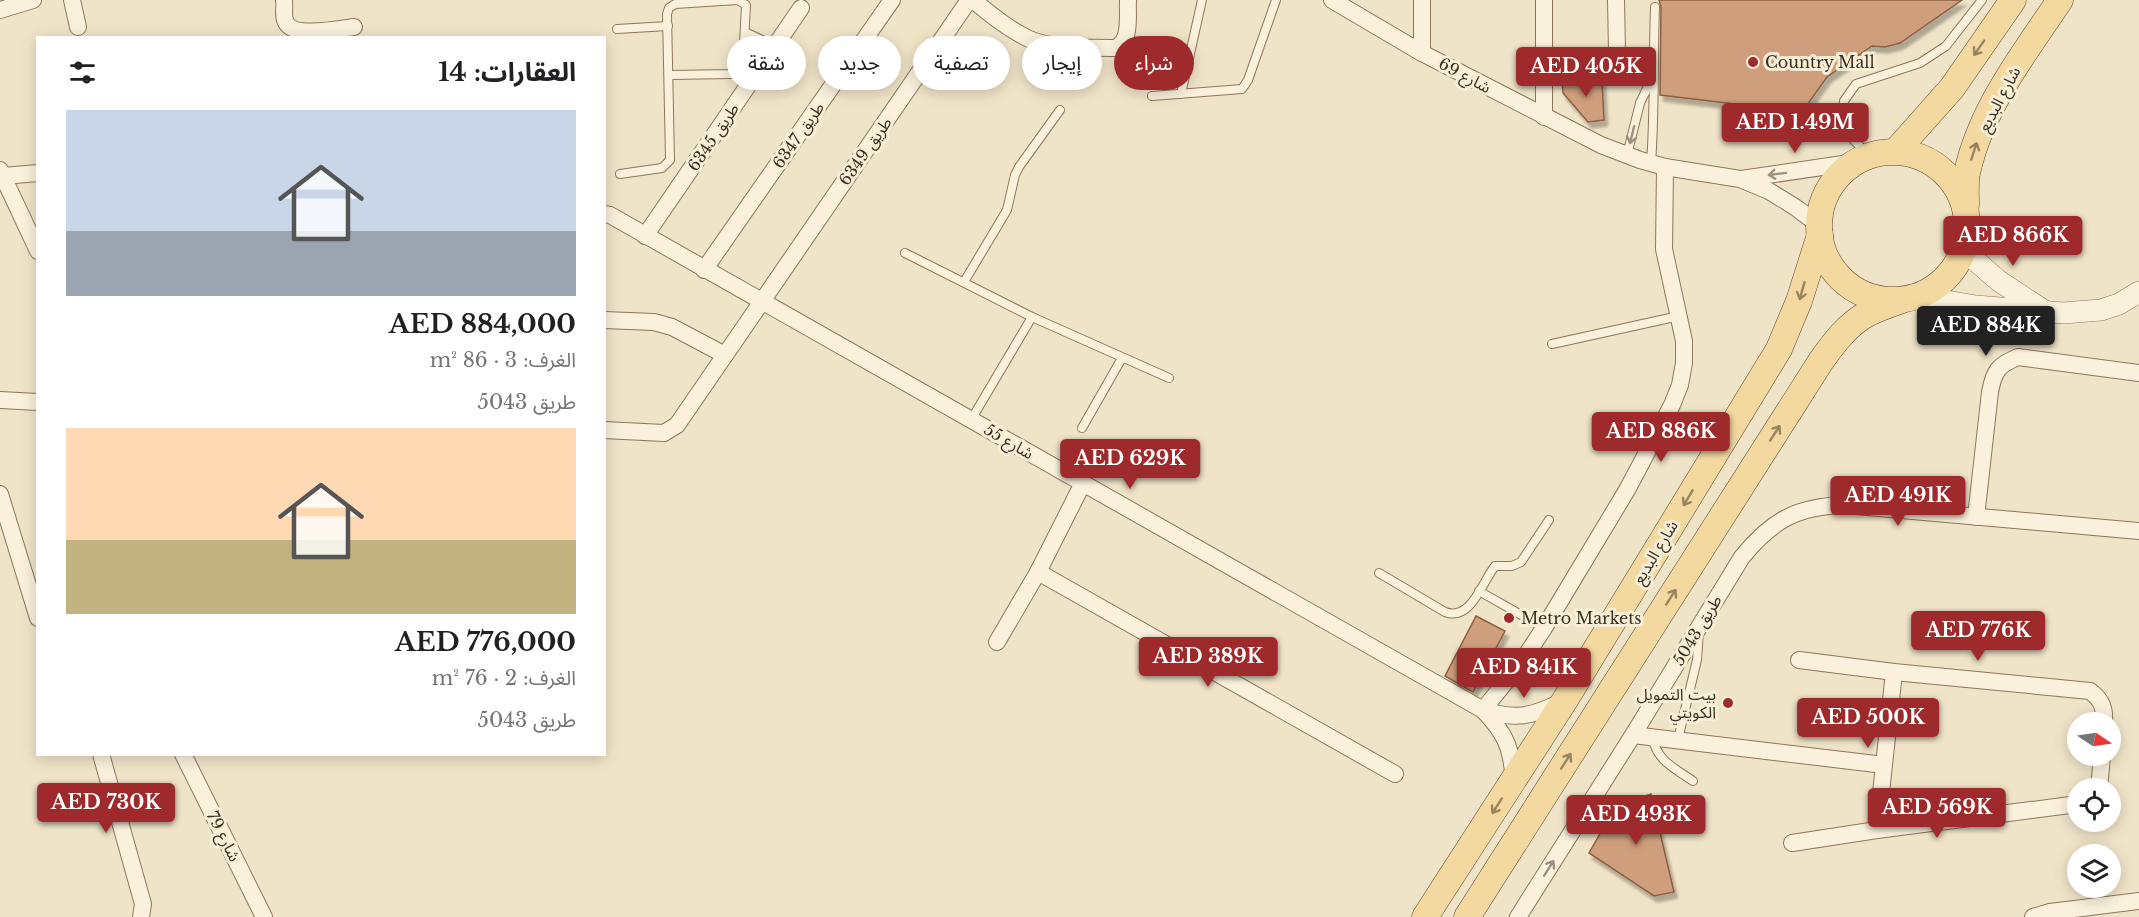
<!DOCTYPE html>
<html lang="ar">
<meta charset="utf-8">
<style>
:root{--surface:#fff;--page:#f6f6f6;--text:#202124;--muted:#757577;--accent:#9e2a2b}
body{margin:0;font-family:"Libre Baskerville","Noto Sans Arabic",serif;background:var(--page);color:var(--text);direction:rtl;height:100vh;display:flex;flex-direction:column;font-size:22px;white-space:nowrap}
*{box-sizing:border-box;margin:0}
p{font-size:20px;color:var(--muted)}
.icon{flex:none;width:33px;height:33px;fill:none;stroke:currentColor;stroke-width:2;stroke-linecap:round;stroke-linejoin:round}
.map{position:relative;flex:1;overflow:hidden;direction:ltr}
.panel{position:absolute;left:36px;top:36px;width:570px;height:720px;display:flex;flex-direction:column;background:var(--surface);border-radius:0px;box-shadow:0 3px 15px #0003;direction:rtl}
.panel>*{flex:none}
.banner{position:absolute;left:624px;top:36px;width:570px;height:54px;direction:rtl;display:flex;gap:12px}
.needle{width:39px;rotate:103deg}
.fabs{position:absolute;left:2067px;top:712px;display:grid;gap:12px}
.fabs a{display:grid;place-items:center;width:54px;height:54px;border-radius:50%;background:var(--surface);box-shadow:0 3px 15px #0003;font-size:30px}
.price{position:absolute;translate:-50% -51px;padding:0 14px;border-radius:6px;background:var(--accent);color:#fff;font-size:20px;line-height:39px;filter:drop-shadow(0 2px 3px #0008)}
.price::after{content:'';position:absolute;left:50%;top:36px;width:18px;height:14px;margin-left:-9px;background:inherit;clip-path:polygon(0 0,100% 0,50% 100%)}
.price.current{background:#222;color:#fff}
ul{padding:0;list-style:none}
li{display:grid;align-content:center;gap:12px;height:318px;padding:0 30px}
li span{display:grid;place-items:center;height:186px;border-radius:0px;color:#555}
li>.icon{margin-inline-start:auto}
span .icon{width:108px;height:108px;fill:#fffc;stroke-width:1}
li b{font-size:26px}
h2{display:flex;justify-content:space-between;align-items:center;height:72px;padding:0 30px;font-size:26px}
.tag{padding:0 21px;border-radius:27px;background:var(--surface);box-shadow:0 3px 15px #0003;font-size:21px;line-height:54px}
.tag.current{background:var(--accent);color:#fff}
.map>svg:first-child{display:block}
</style>
<div class="map">
<svg width="2139" height="917" viewBox="0 0 2139 917">
<defs>
<filter id="shadow"><feDropShadow dx="3.5" dy="6" stdDeviation="1.5" flood-color="#0004"/></filter>
</defs>
<rect width="100%" height="100%" fill="#f0e4c8"/>
<g fill="#cf9f7d" stroke="#8d5f41" stroke-width="1.5" filter="url(#shadow)">
<polygon points="1659,0 1962,0 1900,43 1885,47 1872,46 1827,77 1802,112 1660,95 1661,7"/>
<polygon points="1602,80 1604,120 1588,122 1563,93 1562,81"/>
<polygon points="1476,616 1505,631 1473,692 1445,676"/>
<polygon points="1651,794 1674,892 1654,896 1589,853 1616,806"/>
</g>
<g fill="none" stroke-linecap="round" stroke-linejoin="round">
<g stroke="#8d765c" stroke-width="10">
<g id="service">
<polyline points="617,29 668,26"/>
<polyline points="745,32 775,46"/>
<polyline points="1181,94 1202,0"/>
<polyline points="1152,96 1242,89 1248,80 1276,0"/>
<polyline points="1627,155 1640,103 1653,76"/>
<polyline points="1869,156 1848,134 1842,117 1844,101 1856,84 1920,63 1946,46 1982,0"/>
<path d="M1651,163C1655,111 1653,59 1655,7"/>
<polyline points="620,174 662,168 670,160 667,14 669,8 675,4 738,0 746,5 743,62 738,71 731,74 669,75"/>
<polyline points="905,253 1032,317 1169,378"/>
<polyline points="964,282 1007,210 1015,175 1019,167 1060,110"/>
<polyline points="1552,344 1679,316"/>
<polyline points="971,420 1032,317"/>
<polyline points="1082,428 1122,358"/>
<path d="M1379,573L1445,612C1471,622 1482,582 1495,566H1512L1521,562L1549,520"/>
<polyline points="1479,591 1544,628"/>
<path d="M1652,737C1658,762 1673,767 1693,781"/>
<polyline points="1678,739 1697,660 1699,631"/>
</g>
</g>
<g stroke="#8d765c" stroke-width="18">
<g id="minor">
<polyline points="72,0 78,27"/>
<path d="M284,0C285,6 283,14 285,20C290,39 339,29 354,27"/>
<path d="M973,0C990,14 1007,28 1027,38C1052,50 1088,47 1115,48C1132,42 1127,15 1128,0"/>
<polyline points="1332,0 1422,53 1601,145 1640,160 1665,167 1740,179 1769,191 1795,207 1819,225"/>
<polyline points="1544,0 1544,117"/>
<polyline points="1616,0 1617,51"/>
<polyline points="0,10 33,0"/>
<polyline points="1422,53 1422,0"/>
<polyline points="0,170 38,251"/>
<polyline points="3,176 38,173"/>
<polyline points="1741,179 1856,162"/>
<path d="M604,214L610,215L1483,710C1515,720 1531,717 1561,702"/>
<polyline points="645,236 801,8"/>
<polyline points="704,270 892,0"/>
<polyline points="604,320 654,322 672,327 725,355"/>
<polyline points="0,400 38,402"/>
<polyline points="604,430 664,433 677,425 969,0"/>
<polyline points="0,494 38,618"/>
<path d="M1976,517L1990,392C1994,371 1998,365 2018,357L2139,373"/>
<polyline points="1038,572 1395,774"/>
<polyline points="997,642 1038,572 1083,483"/>
<path d="M1799,660L1894,672L2090,691C2102,700 2105,708 2104,723"/>
<polyline points="1483,710 1523,660 1544,628 1627,490 1672,405 1680,385 1684,363 1684,341 1664,249 1665,167"/>
<path d="M1483,710C1506,734 1511,747 1514,780"/>
<polyline points="1633,735 1884,765"/>
<polyline points="101,754 143,904 141,917"/>
<polyline points="183,754 264,917"/>
<polyline points="2099,789 2102,756"/>
<polyline points="1877,830 1894,672"/>
<polyline points="1792,843 1877,830 2078,804"/>
<path d="M1518,917L1633,735L1742,557C1772,520 1798,506 1845,505L2139,531"/>
<polyline points="2033,917 2050,912 2139,901"/>
</g>
</g>
<g stroke="#8d765c" stroke-width="22">
<g id="tertiary">
<polyline points="1963,250 1999,281 2043,310"/>
<polyline points="1917,296 1976,306 2063,313 2101,310 2119,304 2139,292"/>
</g>
</g>
<g stroke="#5b4430" stroke-width="27">
<g id="primary">
<polyline points="1896,151 1952,88 2013,0"/>
<circle cx="1893" cy="226" r="74"/>
<path d="M1966,205C1966,195 1965,183 1967,173C1981,108 2024,54 2060,0"/>
<polyline points="1425,917 1565,700 1779,349 1799,301 1820,235"/>
<path d="M1467,917L1821,361C1833,344 1848,324 1867,314C1878,308 1891,304 1902,300"/>
</g>
</g>
<use href="#service" stroke="#faf1dc" stroke-width="8"/>
<use href="#minor" stroke="#faf1dc" stroke-width="16"/>
<use href="#tertiary" stroke="#faf1dc" stroke-width="21"/>
<use href="#primary" stroke="#f3d9a0" stroke-width="26"/>
</g>
<defs><path id="oneway-shaft" d="M-6 0H5M1.5-3L5.5 0L1.5 3" fill="none" stroke-width="1.6" stroke-linecap="round" stroke-linejoin="round" transform="scale(1.5)"/></defs>
<g stroke="#988460">
<use href="#oneway-shaft" transform="translate(1979 48) rotate(125)"/>
<use href="#oneway-shaft" transform="translate(1974 151) rotate(-72)"/>
<use href="#oneway-shaft" transform="translate(1802 291) rotate(106)"/>
<use href="#oneway-shaft" transform="translate(1775 433) rotate(-57)"/>
<use href="#oneway-shaft" transform="translate(1688 498) rotate(121)"/>
<use href="#oneway-shaft" transform="translate(1671 597) rotate(-57)"/>
<use href="#oneway-shaft" transform="translate(1566 761) rotate(-57)"/>
<use href="#oneway-shaft" transform="translate(1497 806) rotate(123)"/>
</g>
<g stroke="#9c907e">
<use href="#oneway-shaft" transform="translate(1632 135) rotate(104)"/>
<use href="#oneway-shaft" transform="translate(1777 174) rotate(173)"/>
<use href="#oneway-shaft" transform="translate(1549 868) rotate(-58)"/>
</g>
<g fill="#9e2a2b" stroke="#f7eed8" stroke-width="2">
<circle cx="1753" cy="62" r="6"/>
<circle cx="1509" cy="618" r="6"/>
<circle cx="1728" cy="703" r="6"/>
</g>
<g text-anchor="middle" stroke-width="6" stroke-linejoin="round" paint-order="stroke">
<g font-size="16" fill="#3d2e20" stroke="#f7eed8" text-anchor="start">
<text x="1765" y="68">Country Mall</text>
<text x="1521" y="624">Metro Markets</text>
<text x="1716" y="700" text-anchor="end">بيت التمويل<tspan x="1716" dy="18">الكويتي</tspan></text>
</g>
<g font-size="16" fill="#3d2e20" stroke="#f7eed8">
<text transform="translate(1465 75) rotate(28)" y="6">شارع 69</text>
<text transform="translate(1999 99) rotate(-62)" y="6">شارع البديع</text>
<text transform="translate(798 135) rotate(-55)" y="6">طريق 6347</text>
<text transform="translate(713 137) rotate(-56)" y="6">طريق 6345</text>
<text transform="translate(865 151) rotate(-55)" y="6">طريق 6349</text>
<text transform="translate(1009 441) rotate(30)" y="6">شارع 55</text>
<text transform="translate(1655 552) rotate(-59)" y="6">شارع البديع</text>
<text transform="translate(1697 630) rotate(-59)" y="6">طريق 5043</text>
<text transform="translate(224 836) rotate(63)" y="6">شارع 79</text>
</g>
</g>
</svg>
<div class="fabs">
<a><svg class="needle" viewBox="-14 -14 28 28"><path d="M0-13l5 13h-10z" fill="#e53935"/><path d="M0 13l5-13h-10z" fill="#757577"/></svg></a>
<a><svg class="icon" aria-label="locate" viewBox="0 0 24 24"><circle cx="12" cy="12" r="6"/><path d="M12 2v4M12 18v4M2 12h4M18 12h4"/></svg></a>
<a><svg class="icon" aria-label="layers" viewBox="0 0 24 24"><path d="M12 4l9 5-9 5-9-5zM3 14l9 5 9-5"/></svg></a>
</div>
<b class="price" style="left:1586px;top:98px">AED 405K</b>
<b class="price" style="left:1795px;top:154px">AED 1.49M</b>
<b class="price" style="left:2013px;top:267px">AED 866K</b>
<b class="price current" style="left:1986px;top:357px">AED 884K</b>
<b class="price" style="left:1661px;top:463px">AED 886K</b>
<b class="price" style="left:1130px;top:490px">AED 629K</b>
<b class="price" style="left:1898px;top:527px">AED 491K</b>
<b class="price" style="left:1978px;top:662px">AED 776K</b>
<b class="price" style="left:1208px;top:688px">AED 389K</b>
<b class="price" style="left:1524px;top:699px">AED 841K</b>
<b class="price" style="left:1868px;top:749px">AED 500K</b>
<b class="price" style="left:106px;top:834px">AED 730K</b>
<b class="price" style="left:1937px;top:839px">AED 569K</b>
<b class="price" style="left:1636px;top:846px">AED 493K</b>
<div class="banner">
<a class="tag current">شراء</a>
<a class="tag">إيجار</a>
<a class="tag">تصفية</a>
<a class="tag">جديد</a>
<a class="tag">شقة</a>
</div>
<section class="panel">
<h2>العقارات: 14<svg class="icon" aria-label="filters" viewBox="0 0 24 24"><path d="M4 7h16M4 17h16"/><circle cx="9" cy="7" r="2"/><circle cx="15" cy="17" r="2"/></svg></h2>
<ul>
<li><span style="background:linear-gradient(#c9d6e8 65%,#9aa5b1 0)"><svg class="icon" aria-label="home" viewBox="0 0 24 24"><path d="M3 11l9-7 9 7M6 9v11h12V9"/></svg></span><div><b>AED 884,000</b><p>الغرف: 3 · 86 m²</p><p>طريق 5043</p></div></li>
<li><span style="background:linear-gradient(#ffd9b3 60%,#c2b280 0)"><svg class="icon" aria-label="home" viewBox="0 0 24 24"><path d="M3 11l9-7 9 7M6 9v11h12V9"/></svg></span><div><b>AED 776,000</b><p>الغرف: 2 · 76 m²</p><p>طريق 5043</p></div></li>
</ul>
</section>
</div>
